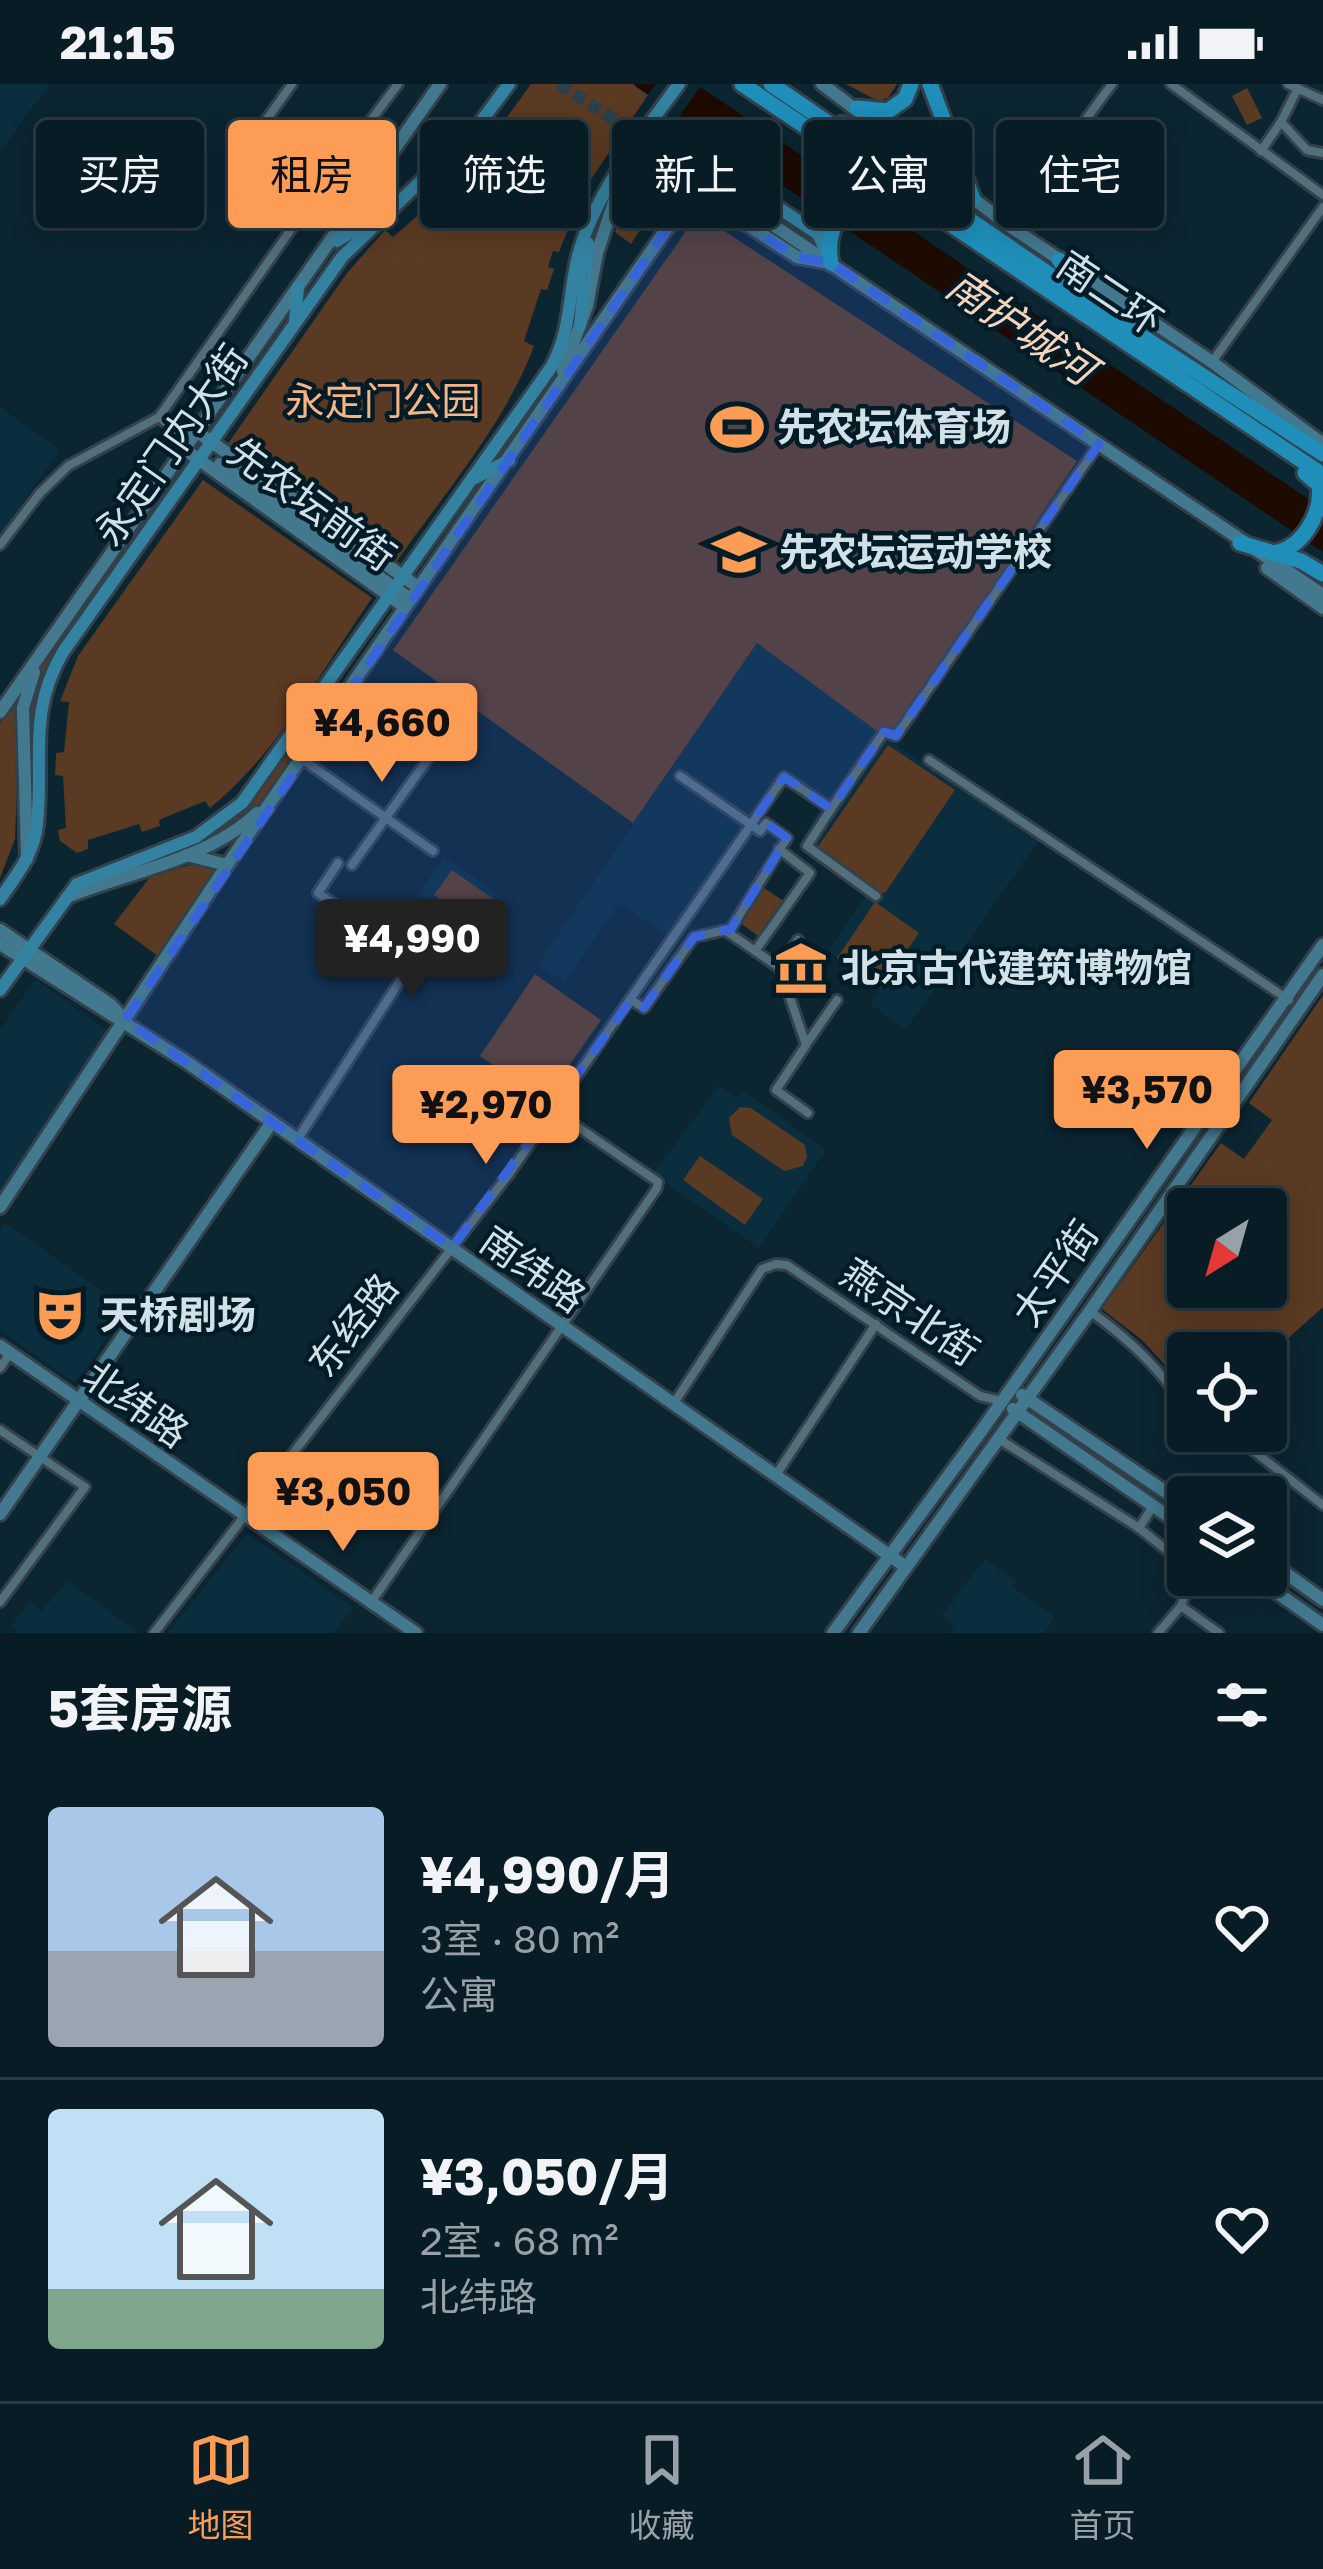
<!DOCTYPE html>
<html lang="zh">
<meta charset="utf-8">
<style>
:root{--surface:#081c25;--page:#162932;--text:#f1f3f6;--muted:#98a1a7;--line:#293a42;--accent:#fd9d55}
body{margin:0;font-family:"Golos Text","Noto Sans SC",sans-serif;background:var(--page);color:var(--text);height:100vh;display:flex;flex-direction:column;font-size:45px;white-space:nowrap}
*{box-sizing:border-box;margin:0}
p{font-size:39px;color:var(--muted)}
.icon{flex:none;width:66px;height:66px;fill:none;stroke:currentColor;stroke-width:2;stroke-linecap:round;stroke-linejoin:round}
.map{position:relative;height:1549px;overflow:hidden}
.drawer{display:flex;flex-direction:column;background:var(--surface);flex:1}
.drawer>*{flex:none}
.banner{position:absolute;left:36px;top:36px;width:1251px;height:108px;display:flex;gap:24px}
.needle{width:78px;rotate:217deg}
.tools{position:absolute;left:1167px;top:1104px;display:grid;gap:24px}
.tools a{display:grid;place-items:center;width:120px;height:120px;border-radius:12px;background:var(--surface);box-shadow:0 6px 30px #0003,0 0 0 3px var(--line);font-size:60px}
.price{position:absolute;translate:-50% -102px;padding:0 27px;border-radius:12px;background:var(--accent);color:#111;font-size:39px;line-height:78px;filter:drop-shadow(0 3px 6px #0008)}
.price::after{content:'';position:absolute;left:50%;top:72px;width:36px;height:27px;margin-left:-18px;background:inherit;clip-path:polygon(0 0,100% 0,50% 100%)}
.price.active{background:#222;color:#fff}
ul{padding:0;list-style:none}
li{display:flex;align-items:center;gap:36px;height:300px;padding:0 48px}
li+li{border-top:3px solid var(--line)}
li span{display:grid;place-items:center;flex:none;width:336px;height:240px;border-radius:12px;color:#555}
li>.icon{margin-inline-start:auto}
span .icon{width:144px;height:144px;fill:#fffc;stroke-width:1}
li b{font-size:51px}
h2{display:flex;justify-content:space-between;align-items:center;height:144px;padding:0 48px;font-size:51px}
.pill{padding:0 42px;border-radius:12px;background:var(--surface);box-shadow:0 6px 30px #0003,0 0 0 3px var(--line);font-size:42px;line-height:108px}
.pill.active{background:var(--accent);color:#111}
.status{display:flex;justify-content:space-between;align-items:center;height:84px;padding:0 60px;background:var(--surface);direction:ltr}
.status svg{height:33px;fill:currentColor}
.dock{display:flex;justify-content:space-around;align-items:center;height:168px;border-top:3px solid var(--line);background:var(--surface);font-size:33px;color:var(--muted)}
.dock a{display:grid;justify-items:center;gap:6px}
.dock .active{color:var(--accent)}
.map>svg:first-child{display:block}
</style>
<div class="status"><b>21:15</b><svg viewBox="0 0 49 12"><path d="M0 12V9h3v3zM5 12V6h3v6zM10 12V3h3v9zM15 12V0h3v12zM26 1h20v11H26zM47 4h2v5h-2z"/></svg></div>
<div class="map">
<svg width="1323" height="1549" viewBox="0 0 1323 1549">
<rect width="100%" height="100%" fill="#0b2531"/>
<g fill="#0a2e3e">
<polygon points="0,0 49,0 0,68"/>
<polygon points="0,323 60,366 0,450"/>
<polygon points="757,559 886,654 1038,758 906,945 870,920 880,904 828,867 866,811 798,761 819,726 788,704 784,704 761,736 758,733 673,856 620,819 564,898 538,880"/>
<polygon points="444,773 502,813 505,842 480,875 408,826"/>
<polygon points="35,895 111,950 0,1108 0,947"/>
<polygon points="719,1002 737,1014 743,1006 826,1066 759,1164 653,1090"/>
<polygon points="5,1139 127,1224 75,1299 0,1246 0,1147"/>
<polygon points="247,1450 353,1523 334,1549 168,1549"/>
<polygon points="985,1475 1016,1497 1013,1503 1055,1532 1045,1549 950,1549 954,1542 942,1531"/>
<polygon points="68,1497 138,1549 14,1549 16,1545 12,1541 29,1518 41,1527"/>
</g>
<g fill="#5b3a23" fill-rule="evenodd">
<path d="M531,0H638L636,3L648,11L583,107L559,168L553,167L548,183L554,185L547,206L541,205L524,257L534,262C506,339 441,413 395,480L227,361L347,189L385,146L393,153L434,117L430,111L445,98L449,101L460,92L457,87L497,47Z"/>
<polygon points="846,0 897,0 888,14 878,17"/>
<polygon points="1247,4 1262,34 1247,41 1232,12"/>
<polygon points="647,75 671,92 670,99 631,160 615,148 633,95"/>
<polygon points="698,130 1077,377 889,656 757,559 633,739 393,566"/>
<path d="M203,396L372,514C322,585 278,669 210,724L205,717L159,736L160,742L142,748L139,740L88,756V765L77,769L60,757L58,746L66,744L63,692L55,691L56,669L64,668L69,618L60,617L78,572Z"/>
<path d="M113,473L118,478C72,544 33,587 29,672C26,579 62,544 113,473Z"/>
<path d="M336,601L344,607C289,684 267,736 173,770L206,753L246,725Z"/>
<polygon points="20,612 15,755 0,794 0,639"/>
<polygon points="888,661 955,706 885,809 875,808 815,767"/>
<polygon points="190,781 216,786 158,872 114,840 150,793"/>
<polygon points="452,786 502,821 485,846 434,811"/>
<polygon points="764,804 785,818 761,854 740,839"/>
<polygon points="875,818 919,849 881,904 837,874"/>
<polygon points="535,890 601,936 545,1016 480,972"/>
<path d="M1323,911V1223L1266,1274V1269H1188V1306L1142,1256L1102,1225L1221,1059L1244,1075L1272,1036L1249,1019ZM1188,1125H1266V1203H1188Z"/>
<polygon points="740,1023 751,1024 805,1061 807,1073 803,1082 784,1087 732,1051 729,1034"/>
<polygon points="700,1072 763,1115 745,1141 683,1096"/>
</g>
<polygon fill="#1d0b01" points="633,0 696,0 1323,425 1323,468"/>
<polygon fill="#0b2531" points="656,0 702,0 676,37 645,15"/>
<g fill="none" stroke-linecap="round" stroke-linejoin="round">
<polyline stroke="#29414c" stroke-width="12" stroke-dasharray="12 6" stroke-linecap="butt" points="559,0 649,58"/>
<g stroke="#32414b" stroke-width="14">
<g id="street">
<polyline points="1171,0 1323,111"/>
<polyline points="1288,0 1323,16"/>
<polyline points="1298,4 1281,38 1307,66 1323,69"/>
<polyline points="1261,67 1281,38"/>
<polyline points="239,74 292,0"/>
<polyline points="1008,141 1112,0"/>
<polyline points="1212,278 1323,123"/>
<polyline points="159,333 190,358"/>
<polyline points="165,338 193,354"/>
<polyline points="0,461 40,409 68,382 159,333 318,107 398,0"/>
<polyline points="302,675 433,767"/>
<polyline points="929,676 1289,916"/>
<polyline points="831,725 807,762 876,812"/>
<polyline points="352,781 448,647"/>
<polyline points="726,847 780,884 806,961 776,1006 808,1029"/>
<polyline points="755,867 810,789 779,765"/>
<polyline points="780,884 798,856"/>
<polyline points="631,916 644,924 694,853 731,845 787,754 766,739 760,747 680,692"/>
<polyline points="807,959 837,916"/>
<polyline points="297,1056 414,875 318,809 338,779"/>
<path d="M1090,1227C1131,1257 1161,1285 1188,1328"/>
<polyline points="0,1284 10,1269"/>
<polyline points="674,1319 762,1185 776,1180 787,1181 980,1312 1001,1317"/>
<polyline points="0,1346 85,1403 0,1518"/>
<polyline points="1228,1347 1323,1421"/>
<polyline points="999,1355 1139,1444 1188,1483"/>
<polyline points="776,1391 876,1240"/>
<polyline points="1139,1444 1154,1421"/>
<polyline points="372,1517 657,1104 658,1098 553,1026"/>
<polyline points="1181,1522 1219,1549"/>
<polyline points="154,1549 509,1090 784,693 831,725 884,648 896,652 1099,360"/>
<polyline points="1158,1549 1181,1522 1192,1491"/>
</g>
</g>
<g stroke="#32414b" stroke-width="18">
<g id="secondary">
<polyline points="822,0 1008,141 1212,278 1323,360"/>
<polyline points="657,63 1323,511"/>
<polyline points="563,287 587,222 597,169 614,118 661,46"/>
<polyline points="203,352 418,503"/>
<polyline points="191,370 405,523"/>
<polyline points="220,380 410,515"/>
<polyline points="1267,484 1323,524"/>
<polyline points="0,628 440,0"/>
<polyline points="187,771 227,781"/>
<polyline points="27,775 23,624 34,588"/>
<path d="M67,813C130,787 206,777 257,729"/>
<polyline points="0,846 111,921 121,932"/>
<polyline points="0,860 188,979 906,1483"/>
<polyline points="0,1123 227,781 683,121 693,114 704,113 797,173 831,179"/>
<polyline points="0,1262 416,1549"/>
<polyline points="1022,1311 1188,1423"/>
<polyline points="1013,1325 1188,1446"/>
<polyline points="0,1430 272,1038"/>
<polyline points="1266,1475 1323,1516"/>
<polyline points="1252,1491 1323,1541"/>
<polyline points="833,1549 982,1346 1323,861"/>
<polyline points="859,1549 1090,1227 1323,891"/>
</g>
</g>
<g stroke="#32414b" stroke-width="18">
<g id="primary">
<polyline points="651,39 818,150 829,174"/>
<polyline points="337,157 368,138"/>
<polyline points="295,237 298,203"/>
<polyline points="580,242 588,159"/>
<polyline points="475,394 509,376"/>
<path d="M0,815C16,792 34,770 37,741C44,676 27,629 63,568L342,173L477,43L509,0"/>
<path d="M0,906L77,800L196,753L242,719L552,282C572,243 568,212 578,172C595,109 641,52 679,0"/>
</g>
</g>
<g stroke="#32414b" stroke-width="21">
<g id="highway">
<polyline points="742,0 1323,391"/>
<polyline points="771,0 1097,223 1323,370"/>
<polyline points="930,0 973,115"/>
<polyline points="857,24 888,27 905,15 911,0"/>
<polyline points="842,40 916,72"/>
<polyline points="856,122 865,109 875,107 900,120"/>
<polyline points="1059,176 1084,207"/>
<path d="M831,179C822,130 858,129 858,94L841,79"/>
<polyline points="1240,459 1301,477 1323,490"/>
<path d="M1272,469C1302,466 1323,429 1319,401L1305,389"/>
</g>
</g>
<use href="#street" stroke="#536f7c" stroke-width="8"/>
<use href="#secondary" stroke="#43798f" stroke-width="12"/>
<use href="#primary" stroke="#3482a1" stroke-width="12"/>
<use href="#highway" stroke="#1f8fba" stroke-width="15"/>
</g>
<path fill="#3864da" fill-opacity="0.2" stroke="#3864da" stroke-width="9" stroke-dasharray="24 15" stroke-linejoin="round" d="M700,112L797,173L831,179L1099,360L896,652L884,648L831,725L784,693L757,732L787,754L731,845L694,853L644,924L631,916L452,1164L125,936L683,121Z"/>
<defs>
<g id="stadium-bare" transform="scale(4.14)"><path d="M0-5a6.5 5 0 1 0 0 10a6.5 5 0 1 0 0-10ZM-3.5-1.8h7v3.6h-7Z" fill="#fd9d55" stroke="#021c27" stroke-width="2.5" paint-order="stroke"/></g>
<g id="university-bare" transform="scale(4.14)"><path d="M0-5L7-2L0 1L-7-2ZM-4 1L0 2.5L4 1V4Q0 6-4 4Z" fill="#fd9d55" stroke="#021c27" stroke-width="2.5" paint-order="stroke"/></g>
<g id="museum-bare" transform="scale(4.14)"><path d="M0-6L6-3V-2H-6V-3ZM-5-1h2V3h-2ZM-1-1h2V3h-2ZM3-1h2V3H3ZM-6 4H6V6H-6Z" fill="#fd9d55" stroke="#021c27" stroke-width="2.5" paint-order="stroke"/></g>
<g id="theatre-bare" transform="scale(4.14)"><path d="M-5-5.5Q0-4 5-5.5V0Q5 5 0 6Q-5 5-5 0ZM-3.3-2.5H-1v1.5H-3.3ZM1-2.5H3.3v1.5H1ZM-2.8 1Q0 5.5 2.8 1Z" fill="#fd9d55" stroke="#021c27" stroke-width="2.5" paint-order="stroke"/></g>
</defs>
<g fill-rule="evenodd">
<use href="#stadium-bare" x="737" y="343"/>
<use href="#university-bare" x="739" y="468"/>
<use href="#museum-bare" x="801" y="884"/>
<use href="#theatre-bare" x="60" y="1231"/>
</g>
<g text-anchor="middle" stroke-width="9" stroke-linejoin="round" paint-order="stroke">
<g font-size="39" fill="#d2e1e8" stroke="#021c27">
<text transform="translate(1110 209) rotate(34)" y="14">南二环</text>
<text transform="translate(171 361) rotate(-55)" y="14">永定门内大街</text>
<text transform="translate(312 420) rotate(36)" y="14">先农坛前街</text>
<text transform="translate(533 1185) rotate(35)" y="14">南纬路</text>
<text transform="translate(1055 1189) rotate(-55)" y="14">太平街</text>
<text transform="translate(910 1228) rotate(34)" y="14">燕京北街</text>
<text transform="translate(353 1241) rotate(-52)" y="14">东经路</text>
<text transform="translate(136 1320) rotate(35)" y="14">北纬路</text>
</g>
<g font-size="39" fill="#f8b485" stroke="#021c27">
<text x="383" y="331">永定门公园</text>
</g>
<g font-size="39" font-weight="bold" fill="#d2e1e8" stroke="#021c27" text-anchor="start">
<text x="777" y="357">先农坛体育场</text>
<text x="779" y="482">先农坛运动学校</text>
<text x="841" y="898">北京古代建筑博物馆</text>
<text x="100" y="1245">天桥剧场</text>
</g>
<g font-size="42" font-style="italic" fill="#f7d3bc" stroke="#021c27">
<text transform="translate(1021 243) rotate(34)" y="15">南护城河</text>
</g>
</g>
</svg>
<div class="tools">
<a><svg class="needle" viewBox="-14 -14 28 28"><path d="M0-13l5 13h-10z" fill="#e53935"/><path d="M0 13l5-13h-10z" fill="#98a1a7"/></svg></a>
<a><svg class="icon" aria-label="locate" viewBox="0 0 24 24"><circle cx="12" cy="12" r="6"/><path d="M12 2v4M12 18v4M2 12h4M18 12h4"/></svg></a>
<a><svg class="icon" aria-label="layers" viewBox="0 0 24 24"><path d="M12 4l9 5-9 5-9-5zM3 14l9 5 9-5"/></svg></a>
</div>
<b class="price" style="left:382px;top:701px">¥4,660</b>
<b class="price active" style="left:412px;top:917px">¥4,990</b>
<b class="price" style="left:1147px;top:1068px">¥3,570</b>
<b class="price" style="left:486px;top:1083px">¥2,970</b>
<b class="price" style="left:343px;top:1470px">¥3,050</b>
<div class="banner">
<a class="pill">买房</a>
<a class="pill active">租房</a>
<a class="pill">筛选</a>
<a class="pill">新上</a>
<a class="pill">公寓</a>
<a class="pill">住宅</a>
</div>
</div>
<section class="drawer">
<h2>5套房源<svg class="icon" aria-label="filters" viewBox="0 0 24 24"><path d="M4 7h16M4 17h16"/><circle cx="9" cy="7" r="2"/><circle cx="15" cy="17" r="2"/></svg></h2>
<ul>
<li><span style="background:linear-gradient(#a9c7e8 60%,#9aa5b1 0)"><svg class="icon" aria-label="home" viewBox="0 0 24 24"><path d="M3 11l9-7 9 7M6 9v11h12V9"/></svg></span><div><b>¥4,990/月</b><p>3室 · 80 m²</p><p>公寓</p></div><svg class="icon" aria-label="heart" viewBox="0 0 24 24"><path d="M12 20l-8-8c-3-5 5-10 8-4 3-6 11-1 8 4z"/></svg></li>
<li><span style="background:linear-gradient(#bfe0f5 75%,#7fa58c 0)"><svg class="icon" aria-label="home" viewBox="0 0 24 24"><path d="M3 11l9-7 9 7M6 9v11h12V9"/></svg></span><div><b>¥3,050/月</b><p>2室 · 68 m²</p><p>北纬路</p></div><svg class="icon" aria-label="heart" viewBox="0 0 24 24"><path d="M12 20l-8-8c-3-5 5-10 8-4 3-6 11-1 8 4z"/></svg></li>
</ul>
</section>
<nav class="dock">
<a class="active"><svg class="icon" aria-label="map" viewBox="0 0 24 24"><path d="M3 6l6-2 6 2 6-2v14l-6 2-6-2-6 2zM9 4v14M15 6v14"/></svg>地图</a>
<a><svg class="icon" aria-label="saved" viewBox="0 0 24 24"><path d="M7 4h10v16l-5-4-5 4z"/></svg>收藏</a>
<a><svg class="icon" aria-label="home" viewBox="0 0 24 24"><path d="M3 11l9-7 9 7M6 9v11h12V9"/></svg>首页</a>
</nav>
